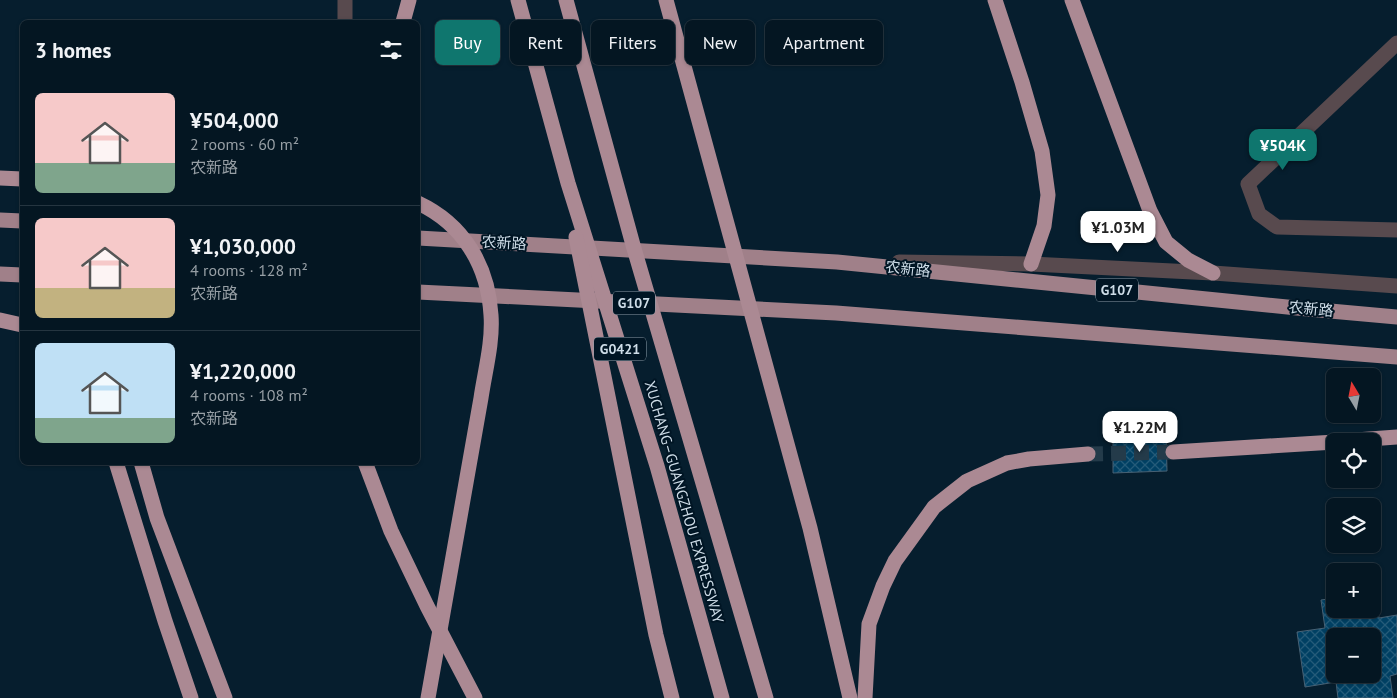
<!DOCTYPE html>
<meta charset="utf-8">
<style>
:root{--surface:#041622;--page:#12232f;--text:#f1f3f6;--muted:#979fa5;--line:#253540;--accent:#0f766e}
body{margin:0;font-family:"PT Sans","Noto Sans SC",sans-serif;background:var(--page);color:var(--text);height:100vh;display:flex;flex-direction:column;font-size:19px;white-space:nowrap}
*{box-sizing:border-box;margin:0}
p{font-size:16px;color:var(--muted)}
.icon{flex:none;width:28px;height:28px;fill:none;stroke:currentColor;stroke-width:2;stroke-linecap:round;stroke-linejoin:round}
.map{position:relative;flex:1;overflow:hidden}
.panel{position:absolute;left:20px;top:20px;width:400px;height:445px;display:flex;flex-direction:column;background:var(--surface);border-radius:8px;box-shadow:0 1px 4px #0004,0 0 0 1px var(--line)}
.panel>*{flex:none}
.hud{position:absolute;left:435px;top:20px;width:475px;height:45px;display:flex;gap:10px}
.needle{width:32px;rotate:350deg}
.tools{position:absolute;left:1326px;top:368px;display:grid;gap:10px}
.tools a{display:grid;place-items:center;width:55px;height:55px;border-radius:8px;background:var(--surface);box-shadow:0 1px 4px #0004,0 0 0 1px var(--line);font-size:25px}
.price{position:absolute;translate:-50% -42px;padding:0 11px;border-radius:10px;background:#fff;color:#222;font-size:16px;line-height:32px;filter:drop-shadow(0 1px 2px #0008)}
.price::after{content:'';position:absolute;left:50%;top:30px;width:15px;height:11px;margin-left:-8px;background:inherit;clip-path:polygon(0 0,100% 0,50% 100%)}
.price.selected{background:var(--accent);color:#fff}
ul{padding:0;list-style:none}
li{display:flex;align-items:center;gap:15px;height:125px;padding:0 15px}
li+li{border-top:1px solid var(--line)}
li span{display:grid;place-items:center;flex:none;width:140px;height:100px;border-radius:8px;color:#555}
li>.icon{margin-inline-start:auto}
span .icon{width:60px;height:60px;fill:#fffc;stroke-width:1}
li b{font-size:21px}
h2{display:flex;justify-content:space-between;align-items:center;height:60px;padding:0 15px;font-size:21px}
.pill{padding:0 18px;border-radius:8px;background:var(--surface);box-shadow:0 1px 4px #0004,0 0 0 1px var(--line);font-size:18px;line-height:45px}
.pill.selected{background:var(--accent);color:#fff}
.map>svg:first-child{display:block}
</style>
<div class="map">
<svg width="1397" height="698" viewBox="0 0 1397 698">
<defs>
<pattern id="building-cross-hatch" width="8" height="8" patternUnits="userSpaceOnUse" patternTransform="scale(1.25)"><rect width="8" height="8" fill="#004063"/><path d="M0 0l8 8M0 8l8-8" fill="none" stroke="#245b79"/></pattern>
</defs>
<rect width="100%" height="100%" fill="#061e2e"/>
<g fill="url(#building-cross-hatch)" stroke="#476174" fill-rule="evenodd">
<polygon points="1166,433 1167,471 1113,473 1113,435"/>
<path d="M1372,591H1375L1379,618L1397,615V674L1390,676L1393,698H1338L1336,682L1305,687L1297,632L1325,628L1321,600L1335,598V609H1372ZM1335,636H1372V674H1335Z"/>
</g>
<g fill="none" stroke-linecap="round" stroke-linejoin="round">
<polyline stroke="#243b4a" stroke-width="15" stroke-dasharray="15 8" stroke-linecap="butt" points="1088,454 1173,452"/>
<g stroke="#584a4e" stroke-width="15">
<polyline points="345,0 345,22"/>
<polyline points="1397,43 1248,184 1259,214 1277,227 1397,230"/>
</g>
<polyline stroke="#584a4e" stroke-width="15" points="899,262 1031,264 1213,273 1397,286"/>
<g stroke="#a08089" stroke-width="15">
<polyline points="0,220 22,221"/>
<polyline points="418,238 837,262 1297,308 1397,317"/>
<polyline points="0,274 22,275"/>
<polyline points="418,292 836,313 1397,357"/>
</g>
<g stroke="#ab8993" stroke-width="15">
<polyline points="518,0 568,183 657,466 722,698"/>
<polyline points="566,0 633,245 766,698"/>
<polyline points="666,0 810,528 850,698"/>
<polyline points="995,0 1022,82 1042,151 1048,195 1044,226 1031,264"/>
<polyline points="1072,0 1150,211 1166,242 1188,260 1213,273"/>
<polyline points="403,22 409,0"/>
<polyline points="0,178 22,179"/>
<path d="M418,203C463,224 488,265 491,315C493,342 485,371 481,398L428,698"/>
<polyline points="576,237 656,635 672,698"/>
<polyline points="0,320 22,325"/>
<polyline points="1342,441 1397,437"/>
<polyline points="1173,452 1335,442"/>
<polyline points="116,462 165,621 191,698"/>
<polyline points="141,462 157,518 225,698"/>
<polyline points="365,462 391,531 427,606 475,698"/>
<polyline points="865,698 869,624 883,586 895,561 934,507 967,481 1007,463 1029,459 1088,454"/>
</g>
</g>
<g text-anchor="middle" stroke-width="4" stroke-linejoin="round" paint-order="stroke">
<g fill="#001524" stroke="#90a1ad" stroke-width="1">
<rect x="1096" y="278.5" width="42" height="23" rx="4"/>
<rect x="613" y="291.5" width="42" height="23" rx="4"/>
<rect x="594" y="337.5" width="52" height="23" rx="4"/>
</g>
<g font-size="14" font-weight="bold" fill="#cedde8">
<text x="1117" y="295">G107</text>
<text x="634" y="308">G107</text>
<text x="620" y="354">G0421</text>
</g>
<g font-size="15" fill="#cedde8" stroke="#001524">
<text transform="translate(504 243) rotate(3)" y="5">农新路</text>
<text transform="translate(908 269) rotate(6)" y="5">农新路</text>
<text transform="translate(1311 309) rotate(5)" y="5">农新路</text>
<text transform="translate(684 502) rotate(74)" y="5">XUCHANG–GUANGZHOU EXPRESSWAY</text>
</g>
</g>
</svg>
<div class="tools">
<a><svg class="needle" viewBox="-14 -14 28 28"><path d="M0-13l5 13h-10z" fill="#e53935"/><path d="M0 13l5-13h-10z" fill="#979fa5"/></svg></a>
<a><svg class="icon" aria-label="locate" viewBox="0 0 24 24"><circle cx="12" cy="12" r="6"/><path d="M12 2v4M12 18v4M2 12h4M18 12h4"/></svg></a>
<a><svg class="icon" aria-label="layers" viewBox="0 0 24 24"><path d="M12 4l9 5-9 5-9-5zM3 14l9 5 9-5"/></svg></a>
<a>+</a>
<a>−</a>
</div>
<b class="price selected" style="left:1283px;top:171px">¥504K</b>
<b class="price" style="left:1118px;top:253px">¥1.03M</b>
<b class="price" style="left:1140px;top:453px">¥1.22M</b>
<div class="hud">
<a class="pill selected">Buy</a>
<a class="pill">Rent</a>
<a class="pill">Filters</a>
<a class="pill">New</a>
<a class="pill">Apartment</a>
</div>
<section class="panel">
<h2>3 homes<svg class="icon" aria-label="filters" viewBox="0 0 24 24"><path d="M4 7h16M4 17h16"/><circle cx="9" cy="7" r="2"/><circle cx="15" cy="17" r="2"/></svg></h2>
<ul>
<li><span style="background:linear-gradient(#f6c9c9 70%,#7fa58c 0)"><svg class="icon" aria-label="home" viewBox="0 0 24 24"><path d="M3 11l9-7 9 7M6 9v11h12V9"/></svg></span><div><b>¥504,000</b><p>2 rooms · 60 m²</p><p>农新路</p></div></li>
<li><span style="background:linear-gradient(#f6c9c9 70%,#c2b280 0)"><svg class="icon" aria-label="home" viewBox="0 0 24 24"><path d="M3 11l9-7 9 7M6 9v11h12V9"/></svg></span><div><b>¥1,030,000</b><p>4 rooms · 128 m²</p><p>农新路</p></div></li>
<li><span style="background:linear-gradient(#bfe0f5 75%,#7fa58c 0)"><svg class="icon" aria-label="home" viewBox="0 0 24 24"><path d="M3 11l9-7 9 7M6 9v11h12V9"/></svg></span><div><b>¥1,220,000</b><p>4 rooms · 108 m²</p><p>农新路</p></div></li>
</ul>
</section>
</div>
